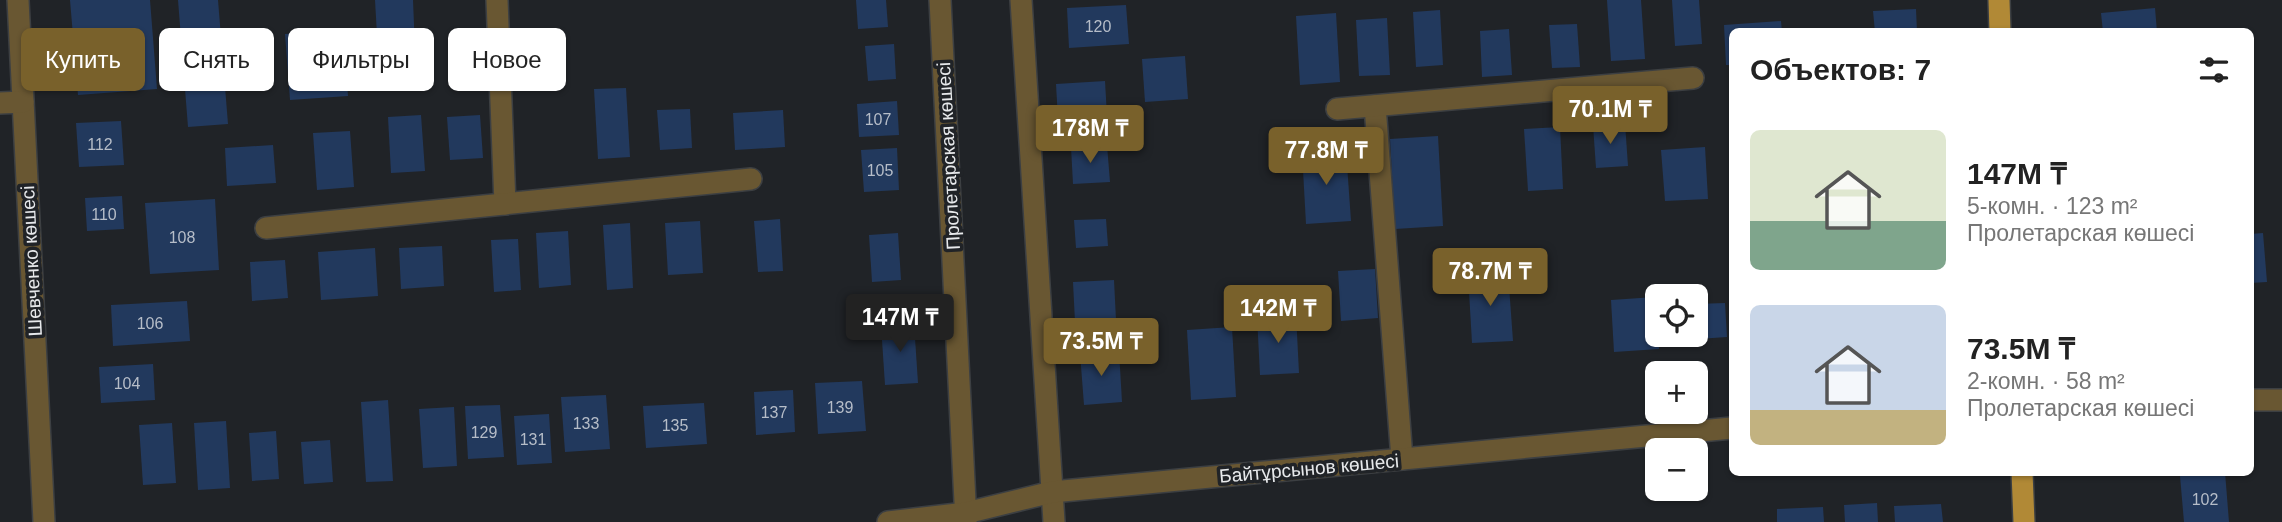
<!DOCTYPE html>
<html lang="ru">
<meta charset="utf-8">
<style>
:root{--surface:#fff;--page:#f6f6f6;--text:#222;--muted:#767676;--accent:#79612b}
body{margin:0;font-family:Helvetica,sans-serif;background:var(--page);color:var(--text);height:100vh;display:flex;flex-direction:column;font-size:26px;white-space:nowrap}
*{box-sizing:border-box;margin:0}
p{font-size:23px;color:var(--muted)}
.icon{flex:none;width:38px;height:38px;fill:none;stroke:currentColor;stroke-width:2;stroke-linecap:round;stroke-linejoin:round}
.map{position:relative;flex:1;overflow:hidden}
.sheet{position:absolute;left:1729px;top:28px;width:525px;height:448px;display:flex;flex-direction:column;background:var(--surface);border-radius:10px;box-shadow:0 2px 5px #0004}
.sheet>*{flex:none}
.top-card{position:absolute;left:21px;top:28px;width:665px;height:63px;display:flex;gap:14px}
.tools{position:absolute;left:1645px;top:284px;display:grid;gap:14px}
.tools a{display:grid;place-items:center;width:63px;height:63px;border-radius:10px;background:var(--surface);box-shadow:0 2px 5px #0004;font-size:35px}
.price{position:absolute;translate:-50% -60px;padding:0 16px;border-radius:7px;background:var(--accent);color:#fff;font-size:23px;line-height:46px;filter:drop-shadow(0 2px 4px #0008)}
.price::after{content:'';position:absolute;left:50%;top:42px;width:21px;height:16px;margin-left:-10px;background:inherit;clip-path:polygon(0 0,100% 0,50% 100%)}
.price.current{background:#222;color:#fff}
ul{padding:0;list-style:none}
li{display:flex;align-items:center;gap:21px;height:175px;padding:0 21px}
li span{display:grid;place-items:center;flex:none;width:196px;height:140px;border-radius:10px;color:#555}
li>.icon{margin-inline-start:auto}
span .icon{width:84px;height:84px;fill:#fffc;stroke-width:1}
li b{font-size:30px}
h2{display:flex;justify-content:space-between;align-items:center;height:84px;padding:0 21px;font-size:30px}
.tag{padding:0 24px;border-radius:10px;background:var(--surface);box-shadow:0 2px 5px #0004;font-size:24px;line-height:63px}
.tag.current{background:var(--accent);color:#fff}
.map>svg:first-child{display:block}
</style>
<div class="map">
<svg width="2282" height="522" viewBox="0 0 2282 522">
<rect width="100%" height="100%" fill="#202327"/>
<g fill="#22395d">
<polygon points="70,0 150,0 157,89 78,95"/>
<polygon points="178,0 218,0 228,124 188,127"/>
<polygon points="375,0 413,0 415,50 378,52"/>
<polygon points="856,0 886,0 888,27 858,29"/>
<polygon points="1607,0 1641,0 1645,59 1611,61"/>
<polygon points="1672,0 1699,0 1702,44 1675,46"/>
<polygon points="1126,5 1129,44 1069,48 1067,8"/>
<polygon points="2155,8 2157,32 2103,32 2101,13"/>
<polygon points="1916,9 1917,32 1875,32 1873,11"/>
<polygon points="1440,10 1443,65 1416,67 1413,12"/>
<polygon points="1336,13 1340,82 1300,85 1296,16"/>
<polygon points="1387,18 1390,75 1359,76 1356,20"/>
<polygon points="1781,21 1782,32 1732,32 1732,65 1726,65 1724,25"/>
<polygon points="1577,24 1580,67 1552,68 1549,25"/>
<polygon points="1509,29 1512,75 1482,77 1480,31"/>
<polygon points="343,30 348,96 290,100 285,34"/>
<polygon points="894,44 896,79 868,81 865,46"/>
<polygon points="1185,56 1188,99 1145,102 1142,59"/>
<polygon points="1105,81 1107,116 1058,119 1056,84"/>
<polygon points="626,88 630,157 598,159 594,89"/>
<polygon points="897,101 899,135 859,137 857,104"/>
<polygon points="690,109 692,148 660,150 657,110"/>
<polygon points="783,110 785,147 735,150 733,113"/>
<polygon points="421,115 425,171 391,173 388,117"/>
<polygon points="480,115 483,158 450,160 447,117"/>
<polygon points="121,121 124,165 79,167 76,123"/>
<polygon points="1625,123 1628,166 1596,168 1593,125"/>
<polygon points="1560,127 1563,189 1528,191 1524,129"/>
<polygon points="350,131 354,187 317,190 313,133"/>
<polygon points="1438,136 1443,226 1395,229 1390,139"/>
<polygon points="273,145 276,183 227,186 225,148"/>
<polygon points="1107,145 1110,182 1073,184 1071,147"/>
<polygon points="1705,147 1708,199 1665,201 1661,150"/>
<polygon points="897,148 899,190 864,192 861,150"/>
<polygon points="1346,150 1351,221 1306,224 1302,152"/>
<polygon points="122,196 124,229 87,231 85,198"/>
<polygon points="215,199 219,270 150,274 145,203"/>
<polygon points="780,219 783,271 758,272 754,221"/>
<polygon points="1106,219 1108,246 1076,248 1074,220"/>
<polygon points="700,221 703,273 668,275 665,223"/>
<polygon points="630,223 633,288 607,290 603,225"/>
<polygon points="568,231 571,285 539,288 536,233"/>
<polygon points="898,233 901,280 872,282 869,235"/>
<polygon points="2263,233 2267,282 2250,283 2250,234"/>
<polygon points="518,239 521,290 494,292 491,240"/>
<polygon points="442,246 444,286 401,289 399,248"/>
<polygon points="375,248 378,296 321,300 318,252"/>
<polygon points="285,260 288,298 252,301 250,262"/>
<polygon points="1375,269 1378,318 1341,321 1338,271"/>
<polygon points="1508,272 1513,341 1472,343 1468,274"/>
<polygon points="1114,280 1116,320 1075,322 1073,282"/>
<polygon points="1655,297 1659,349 1614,352 1611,300"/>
<polygon points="187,301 190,341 113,346 111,305"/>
<polygon points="1725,303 1727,337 1698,339 1696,304"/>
<polygon points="1296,314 1299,373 1260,375 1257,316"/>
<polygon points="914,323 918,383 885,385 881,325"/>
<polygon points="1232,327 1236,397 1191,400 1187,330"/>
<polygon points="1119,351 1122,402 1084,405 1080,353"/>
<polygon points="153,364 155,400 101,403 99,367"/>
<polygon points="862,381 866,431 818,434 815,383"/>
<polygon points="793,390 795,432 756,435 754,392"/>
<polygon points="606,395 610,449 565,452 561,397"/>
<polygon points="388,400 393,481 366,482 361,402"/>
<polygon points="704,403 707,444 646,448 643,406"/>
<polygon points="500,405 504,457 468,459 465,406"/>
<polygon points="454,407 457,466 423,468 419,409"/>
<polygon points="549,414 552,463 517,465 514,416"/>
<polygon points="226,421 230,488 198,490 194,423"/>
<polygon points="172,423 176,483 143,485 139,425"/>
<polygon points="276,431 279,479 252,481 249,433"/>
<polygon points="330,440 333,482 304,484 301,442"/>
<polygon points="2225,472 2229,522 2184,522 2180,476"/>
<polygon points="1877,503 1878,522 1845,522 1844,505"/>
<polygon points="1941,504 1943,522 1895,522 1894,506"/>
<polygon points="1823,507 1824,522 1777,522 1777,509"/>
</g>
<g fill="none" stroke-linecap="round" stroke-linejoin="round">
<g stroke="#3c3f42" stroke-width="24">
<g id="minor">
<polyline points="18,0 44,522"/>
<polyline points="497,0 505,204"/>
<polyline points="940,0 966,522"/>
<polyline points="1021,0 1054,522"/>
<polyline points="0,103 23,102"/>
<polyline points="1375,106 1402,459"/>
<polyline points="1337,109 1693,78"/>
<polyline points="266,228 751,179"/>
<polyline points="2250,400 2282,400"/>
<polyline points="888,522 966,513 1052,492 1732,428"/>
</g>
</g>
<g stroke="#3c3f42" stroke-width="24">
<g id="major">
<polyline points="1999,0 2000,32"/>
<polyline points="2022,472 2024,522"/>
</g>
</g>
<use href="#minor" stroke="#695732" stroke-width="21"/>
<use href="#major" stroke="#b18936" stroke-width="21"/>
</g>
<g text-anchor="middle" stroke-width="7" stroke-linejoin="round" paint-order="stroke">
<g font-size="16" fill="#b6bdc8">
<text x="1098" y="32">120</text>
<text x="878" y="125">107</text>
<text x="100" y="150">112</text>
<text x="880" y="176">105</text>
<text x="104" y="220">110</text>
<text x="182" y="243">108</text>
<text x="150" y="329">106</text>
<text x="127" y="389">104</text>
<text x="840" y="413">139</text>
<text x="774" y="418">137</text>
<text x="586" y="429">133</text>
<text x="675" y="431">135</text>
<text x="484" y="438">129</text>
<text x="533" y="445">131</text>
<text x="2205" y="505">102</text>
</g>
<g font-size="19" fill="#e7e9eb" stroke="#202327">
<text transform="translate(948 156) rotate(-93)" y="7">Пролетарская көшесі</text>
<text transform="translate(31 261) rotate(-93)" y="7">Шевченко көшесі</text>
<text transform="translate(1309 468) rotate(-5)" y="7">Байтұрсынов көшесі</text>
</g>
</g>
</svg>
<div class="tools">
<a><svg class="icon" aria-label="locate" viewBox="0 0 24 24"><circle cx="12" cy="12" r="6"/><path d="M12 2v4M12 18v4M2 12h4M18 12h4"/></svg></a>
<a>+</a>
<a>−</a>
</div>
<b class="price" style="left:1610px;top:146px">70.1M ₸</b>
<b class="price" style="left:1090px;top:165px">178M ₸</b>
<b class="price" style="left:1326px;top:187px">77.8M ₸</b>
<b class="price" style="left:1490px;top:308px">78.7M ₸</b>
<b class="price" style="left:1278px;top:345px">142M ₸</b>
<b class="price current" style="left:900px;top:354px">147M ₸</b>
<b class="price" style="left:1101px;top:378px">73.5M ₸</b>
<div class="top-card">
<a class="tag current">Купить</a>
<a class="tag">Снять</a>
<a class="tag">Фильтры</a>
<a class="tag">Новое</a>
</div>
<section class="sheet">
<h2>Объектов: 7<svg class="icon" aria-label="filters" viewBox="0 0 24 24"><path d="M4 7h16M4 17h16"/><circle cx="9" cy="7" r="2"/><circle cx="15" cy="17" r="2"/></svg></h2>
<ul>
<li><span style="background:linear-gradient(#dfe7d0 65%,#7fa58c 0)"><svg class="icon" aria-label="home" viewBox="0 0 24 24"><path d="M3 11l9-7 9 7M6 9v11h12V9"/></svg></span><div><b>147M ₸</b><p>5-комн. · 123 m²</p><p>Пролетарская көшесі</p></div></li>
<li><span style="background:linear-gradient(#c9d6e8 75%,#c2b280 0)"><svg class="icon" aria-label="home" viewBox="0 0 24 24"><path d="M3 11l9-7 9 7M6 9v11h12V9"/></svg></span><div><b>73.5M ₸</b><p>2-комн. · 58 m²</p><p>Пролетарская көшесі</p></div></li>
</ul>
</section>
</div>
